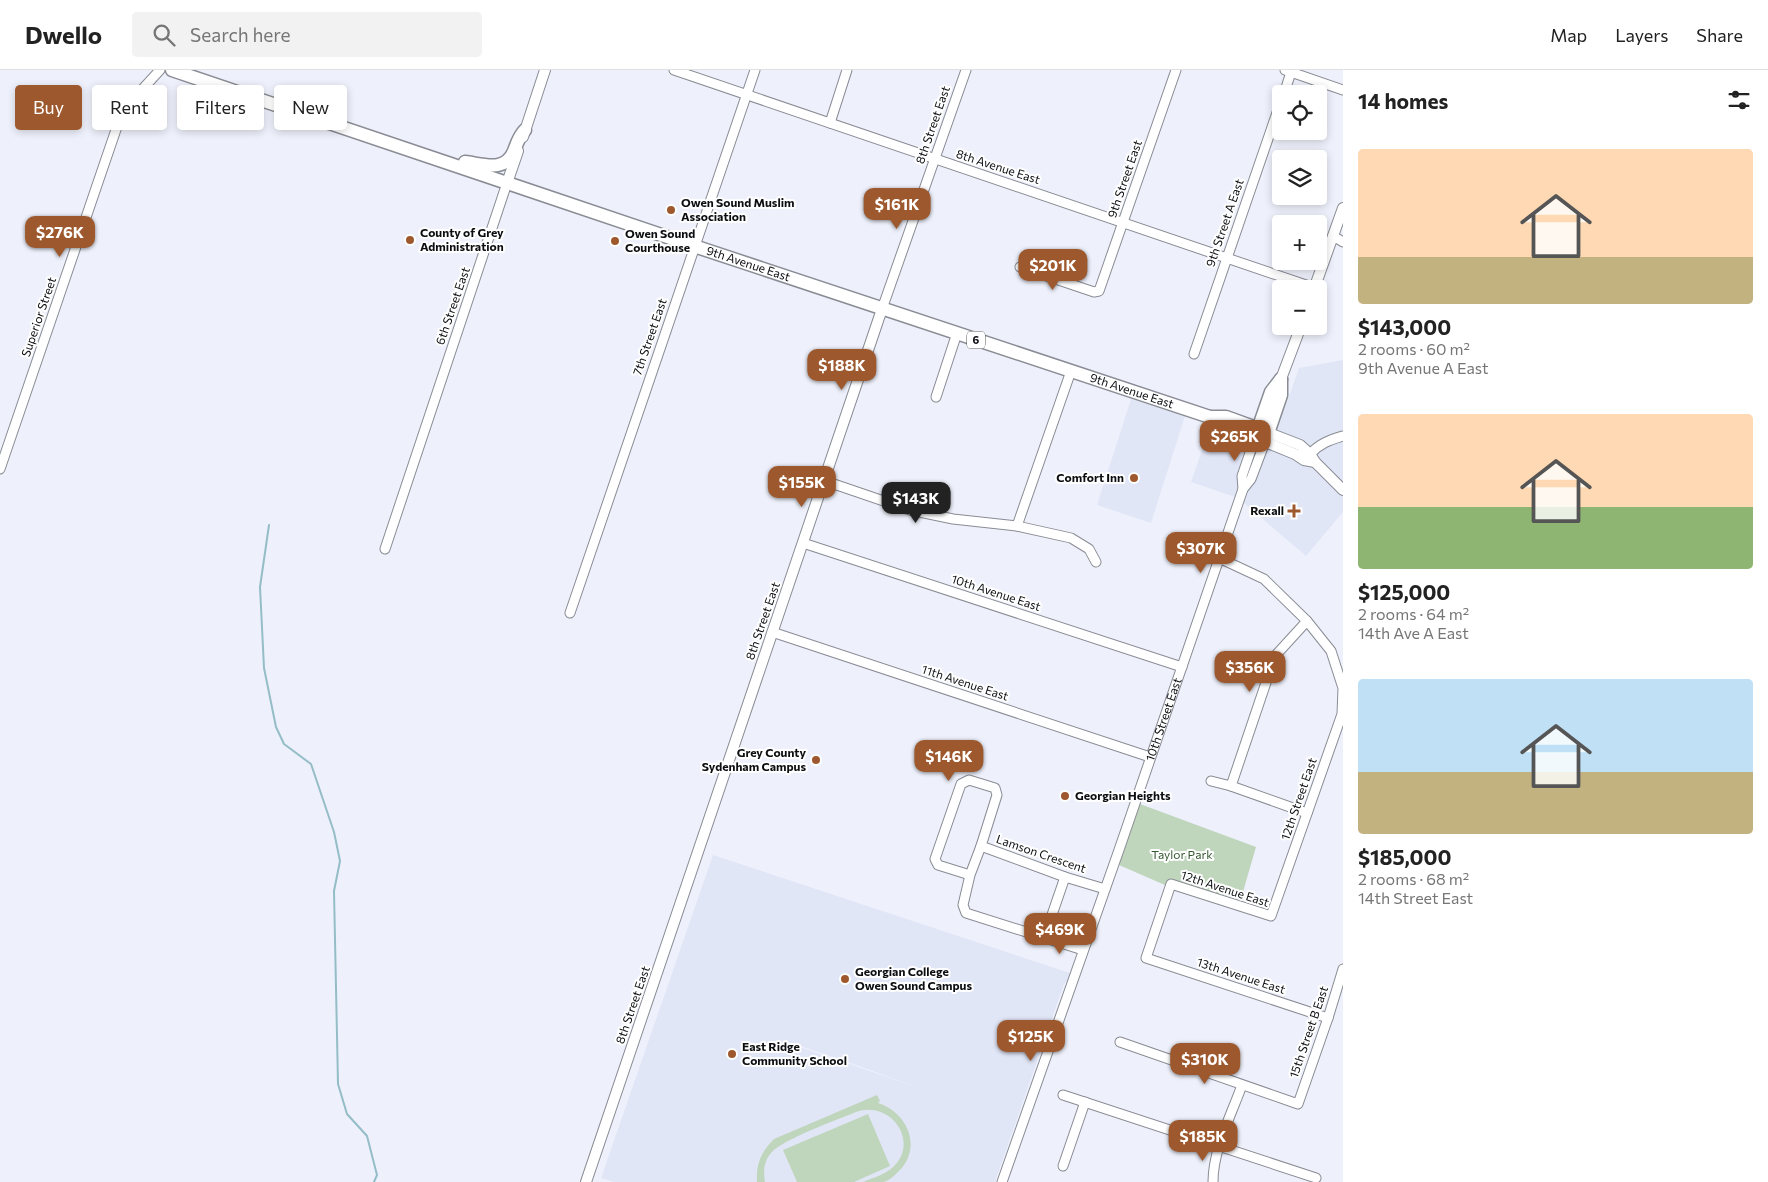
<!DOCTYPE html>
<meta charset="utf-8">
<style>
:root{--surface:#fff;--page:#f2f2f2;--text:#222;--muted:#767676;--line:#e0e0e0;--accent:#9e582d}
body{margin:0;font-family:Commissioner,sans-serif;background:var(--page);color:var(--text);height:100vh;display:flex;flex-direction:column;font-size:19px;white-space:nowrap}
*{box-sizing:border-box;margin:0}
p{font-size:16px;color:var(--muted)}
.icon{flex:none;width:28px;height:28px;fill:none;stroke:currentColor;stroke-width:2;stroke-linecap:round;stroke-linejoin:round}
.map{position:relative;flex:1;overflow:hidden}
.details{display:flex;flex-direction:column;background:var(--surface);width:425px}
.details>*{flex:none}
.banner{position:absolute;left:15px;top:15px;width:475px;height:45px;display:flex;gap:10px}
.tools{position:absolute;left:1272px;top:15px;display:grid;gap:10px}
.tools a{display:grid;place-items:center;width:55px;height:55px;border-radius:5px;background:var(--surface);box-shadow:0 2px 8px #0003;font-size:25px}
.price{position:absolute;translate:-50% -42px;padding:0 11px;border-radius:10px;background:var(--accent);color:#fff;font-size:16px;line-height:32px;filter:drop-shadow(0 1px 2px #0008)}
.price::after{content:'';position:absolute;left:50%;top:30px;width:15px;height:11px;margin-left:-8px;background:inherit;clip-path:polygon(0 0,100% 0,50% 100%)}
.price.current{background:#222;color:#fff}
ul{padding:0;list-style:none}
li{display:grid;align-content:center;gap:10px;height:265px;padding:0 15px}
li span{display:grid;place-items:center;height:155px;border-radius:5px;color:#555}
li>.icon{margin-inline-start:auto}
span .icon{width:90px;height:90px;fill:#fffc;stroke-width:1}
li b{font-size:21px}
h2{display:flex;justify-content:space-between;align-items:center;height:60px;padding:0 15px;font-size:21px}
.tag{padding:0 18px;border-radius:5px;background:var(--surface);box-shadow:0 2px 8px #0003;font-size:18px;line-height:45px}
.tag.current{background:var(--accent);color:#fff}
header{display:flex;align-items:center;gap:30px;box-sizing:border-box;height:70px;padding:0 25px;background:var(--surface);border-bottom:1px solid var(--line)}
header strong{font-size:24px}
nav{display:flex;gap:28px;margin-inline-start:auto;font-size:18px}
.search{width:350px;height:45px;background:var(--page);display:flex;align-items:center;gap:12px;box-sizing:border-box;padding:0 18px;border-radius:5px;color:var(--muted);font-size:19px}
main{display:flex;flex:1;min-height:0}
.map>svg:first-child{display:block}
</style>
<header>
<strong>Dwello</strong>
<div class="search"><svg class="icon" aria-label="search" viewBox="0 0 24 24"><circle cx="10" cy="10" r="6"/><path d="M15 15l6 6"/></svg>Search here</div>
<nav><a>Map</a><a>Layers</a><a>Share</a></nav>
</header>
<main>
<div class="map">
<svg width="1343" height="1112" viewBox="0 0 1343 1112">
<rect width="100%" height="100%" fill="#eef1fb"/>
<g fill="#e1e6f7" fill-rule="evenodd">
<polygon points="1343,290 1343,442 1306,486 1238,428 1191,412 1210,357 1257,373 1272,328 1287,332 1299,298"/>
<polygon points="1131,329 1185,346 1151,453 1097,435"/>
<path d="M713,785L1073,904L1064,914L995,1112H614L601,1108ZM800,976L853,994L919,1018L800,977Z"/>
</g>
<g fill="#bfd5bc">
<polygon points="1140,734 1256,777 1238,839 1174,819 1119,795"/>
<path d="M877,1025L880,1031L878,1033C907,1042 923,1077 899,1101C895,1105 889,1111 883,1112C877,1112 869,1112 863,1112C872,1108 884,1105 892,1098C921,1073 891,1029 856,1042C837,1050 783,1069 771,1083C764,1091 763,1101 765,1112H757C756,1094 761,1082 774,1069Z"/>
<polygon points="868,1044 890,1096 854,1112 797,1112 783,1080"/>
</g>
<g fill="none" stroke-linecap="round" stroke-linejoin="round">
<polyline stroke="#94bdc7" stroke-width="2" points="269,455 260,517 264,598 276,657 284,674 311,694 334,762 340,791 334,821 338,1014 347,1044 367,1066 377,1105 374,1112"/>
<g stroke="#898c94" stroke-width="11">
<g id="minor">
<polyline points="674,0 1315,218"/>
<polyline points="1285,0 1343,20"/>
<polyline points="1284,24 1291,2"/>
<polyline points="830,53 847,0"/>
<polyline points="1333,166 1343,172"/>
<polyline points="1020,197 1094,222 1099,221 1176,0"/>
<polyline points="882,239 966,0"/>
<polyline points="1194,284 1281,31"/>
<polyline points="936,327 957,263"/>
<path d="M1310,384C1320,373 1330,370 1343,366"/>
<polyline points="0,399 121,45 137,25 160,0"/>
<polyline points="825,411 910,440 953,449 1017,456 1071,468 1089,479 1096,492"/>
<polyline points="1243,419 1242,406 1255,368"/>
<polyline points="1017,456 1071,301"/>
<polyline points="803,473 1182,597"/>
<polyline points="385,479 507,113"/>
<polyline points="1219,488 1264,509 1307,551 1331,581 1343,618 1342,644 1271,846 1171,814 1146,888 1328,948"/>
<polyline points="570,543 755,0"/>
<polyline points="772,562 1150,687"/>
<polyline points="1211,711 1231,716 1307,743"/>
<polyline points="1231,716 1275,586 1307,551"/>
<polyline points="981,776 1065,807 1105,819"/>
<polyline points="970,805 938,795 935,789 961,714 969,710 995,718 997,725 981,776 970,805 963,835 966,843 1083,880"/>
<polyline points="1044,868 1065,807"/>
<polyline points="1120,972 1298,1034 1328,948 1343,899"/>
<polyline points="1063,1025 1316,1108"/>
<polyline points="1063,1096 1085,1032"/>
<path id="s1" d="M1002,1112L1120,777L1243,419L1251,409L1265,372"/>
<path d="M1213,1112C1213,1079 1231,1046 1242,1015"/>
</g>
</g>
<g stroke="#898c94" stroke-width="12">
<g id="major">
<polyline points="523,67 545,0"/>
<polyline points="507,113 518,81"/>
<polyline points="1314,219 1343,138"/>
<polyline points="1281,309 1301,256"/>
<polyline points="1261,360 1300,375 1310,384 1315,392 1343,420"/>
<polyline points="1258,369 1295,384 1304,390 1315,392"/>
<polyline points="586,1112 882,239"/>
</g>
</g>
<g stroke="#898c94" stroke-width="15">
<g id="highway">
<path id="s2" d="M172,0L694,176L1210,347H1226L1259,359"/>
<path d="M465,92C483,94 505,103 514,81C517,73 519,66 525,60"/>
<polyline points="1210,347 1222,356 1255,368 1271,322 1281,309"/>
<polyline points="1265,372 1281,325 1281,309"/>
</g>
</g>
<use href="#minor" stroke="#fff" stroke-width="9"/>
<use href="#major" stroke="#fff" stroke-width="10"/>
<use href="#highway" stroke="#fff" stroke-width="12"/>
</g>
<g fill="#9e582d" stroke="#fff" stroke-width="2">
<circle cx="671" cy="140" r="5"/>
<circle cx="410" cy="170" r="5"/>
<circle cx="615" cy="171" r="5"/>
<circle cx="1134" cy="408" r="5"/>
<path d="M1291.5 433.5h5v5h5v5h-5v5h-5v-5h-5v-5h5z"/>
<circle cx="816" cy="690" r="5"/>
<circle cx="1065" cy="726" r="5"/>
<circle cx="845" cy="909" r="5"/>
<circle cx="732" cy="984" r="5"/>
</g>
<g text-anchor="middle" stroke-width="4" stroke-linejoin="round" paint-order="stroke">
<rect fill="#fff" stroke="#565658" stroke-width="1" x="967" y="261.5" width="18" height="17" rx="4"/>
<g font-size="11" font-weight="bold" fill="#0d0e11">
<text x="976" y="274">6</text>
</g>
<g font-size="12" fill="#0d0e11" stroke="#fff">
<text transform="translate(933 55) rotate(-71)" y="4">8th Street East</text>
<text transform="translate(998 97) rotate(18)" y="4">8th Avenue East</text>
<text transform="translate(1125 109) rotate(-71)" y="4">9th Street East</text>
<text transform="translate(1225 153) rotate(-71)" y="4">9th Street A East</text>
<text dy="4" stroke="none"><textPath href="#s2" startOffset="608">9th Avenue East</textPath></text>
<text transform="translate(453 236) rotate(-71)" y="4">6th Street East</text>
<text transform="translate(39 247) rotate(-71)" y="4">Superior Street</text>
<text transform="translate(650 267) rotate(-71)" y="4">7th Street East</text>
<text dy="4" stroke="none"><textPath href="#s2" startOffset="1012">9th Avenue East</textPath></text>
<text transform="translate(996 523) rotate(18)" y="4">10th Avenue East</text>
<text transform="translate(763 551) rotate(-71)" y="4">8th Street East</text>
<text transform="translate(965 613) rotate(18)" y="4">11th Avenue East</text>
<text dy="4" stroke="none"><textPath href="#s1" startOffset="490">10th Street East</textPath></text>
<text transform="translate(1299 729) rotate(-71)" y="4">12th Street East</text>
<text transform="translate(1041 784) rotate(19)" y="4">Lamson Crescent</text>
<text transform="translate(1225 819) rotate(18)" y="4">12th Avenue East</text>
<text transform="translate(1241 906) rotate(18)" y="4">13th Avenue East</text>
<text transform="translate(633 935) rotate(-71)" y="4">8th Street East</text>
<text transform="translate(1309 962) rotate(-71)" y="4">15th Street B East</text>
</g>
<g font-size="12" font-weight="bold" fill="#0d0e11" stroke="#fff" text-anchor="start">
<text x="681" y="137">Owen Sound Muslim<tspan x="681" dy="14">Association</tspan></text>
<text x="420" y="167">County of Grey<tspan x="420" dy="14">Administration</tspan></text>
<text x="625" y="168">Owen Sound<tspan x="625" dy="14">Courthouse</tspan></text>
<text x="1124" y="412" text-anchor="end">Comfort Inn</text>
<text x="1284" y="445" text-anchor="end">Rexall</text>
<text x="806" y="687" text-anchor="end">Grey County<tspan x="806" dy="14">Sydenham Campus</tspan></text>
<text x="1075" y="730">Georgian Heights</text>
<text x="855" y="906">Georgian College<tspan x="855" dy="14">Owen Sound Campus</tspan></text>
<text x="742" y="981">East Ridge<tspan x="742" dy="14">Community School</tspan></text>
</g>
<g font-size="12" fill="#33572f" stroke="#fff">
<text x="1182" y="789">Taylor Park</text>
</g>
</g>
</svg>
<div class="tools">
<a><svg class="icon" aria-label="locate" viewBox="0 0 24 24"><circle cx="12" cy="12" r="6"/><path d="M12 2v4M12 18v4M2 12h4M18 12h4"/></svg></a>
<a><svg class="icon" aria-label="layers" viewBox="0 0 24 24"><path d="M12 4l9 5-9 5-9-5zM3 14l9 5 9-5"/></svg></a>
<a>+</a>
<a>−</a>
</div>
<b class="price" style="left:897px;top:160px">$161K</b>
<b class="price" style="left:60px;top:188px">$276K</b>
<b class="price" style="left:1053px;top:221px">$201K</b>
<b class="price" style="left:842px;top:321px">$188K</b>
<b class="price" style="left:1235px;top:392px">$265K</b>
<b class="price" style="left:802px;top:438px">$155K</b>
<b class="price current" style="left:916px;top:454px">$143K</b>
<b class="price" style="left:1201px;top:504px">$307K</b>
<b class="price" style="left:1250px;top:623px">$356K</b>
<b class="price" style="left:949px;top:712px">$146K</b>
<b class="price" style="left:1060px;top:885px">$469K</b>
<b class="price" style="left:1031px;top:992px">$125K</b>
<b class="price" style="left:1205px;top:1015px">$310K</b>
<b class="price" style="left:1203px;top:1092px">$185K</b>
<div class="banner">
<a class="tag current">Buy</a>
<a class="tag">Rent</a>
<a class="tag">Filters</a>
<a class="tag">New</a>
</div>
</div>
<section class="details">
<h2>14 homes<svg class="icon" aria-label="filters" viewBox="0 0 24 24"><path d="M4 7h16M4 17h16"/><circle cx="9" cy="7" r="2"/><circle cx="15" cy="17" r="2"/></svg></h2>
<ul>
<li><span style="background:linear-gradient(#ffd9b3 70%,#c2b280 0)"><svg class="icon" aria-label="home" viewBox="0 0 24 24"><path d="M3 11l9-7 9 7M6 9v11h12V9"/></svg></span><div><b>$143,000</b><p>2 rooms · 60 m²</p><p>9th Avenue A East</p></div></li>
<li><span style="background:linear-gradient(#ffd9b3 60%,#8fb573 0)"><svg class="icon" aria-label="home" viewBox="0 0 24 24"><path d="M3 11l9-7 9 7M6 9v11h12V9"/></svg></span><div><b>$125,000</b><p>2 rooms · 64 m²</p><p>14th Ave A East</p></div></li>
<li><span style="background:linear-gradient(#bfe0f5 60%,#c2b280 0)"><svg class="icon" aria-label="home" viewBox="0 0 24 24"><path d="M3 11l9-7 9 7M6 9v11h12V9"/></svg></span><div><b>$185,000</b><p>2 rooms · 68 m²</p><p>14th Street East</p></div></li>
</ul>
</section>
</main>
